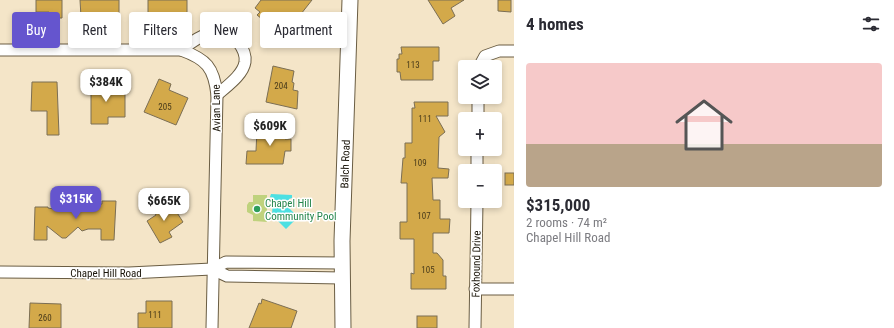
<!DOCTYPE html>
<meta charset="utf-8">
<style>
:root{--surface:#fff;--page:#f2f2f3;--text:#2b2b33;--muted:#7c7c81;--accent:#6555ce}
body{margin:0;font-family:"Roboto Condensed",sans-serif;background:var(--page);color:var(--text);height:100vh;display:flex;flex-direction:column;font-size:15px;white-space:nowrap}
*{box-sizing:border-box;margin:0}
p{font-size:13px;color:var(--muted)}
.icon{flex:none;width:22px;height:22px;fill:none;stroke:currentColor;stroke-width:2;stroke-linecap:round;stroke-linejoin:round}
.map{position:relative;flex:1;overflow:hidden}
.sheet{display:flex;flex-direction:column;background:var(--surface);width:380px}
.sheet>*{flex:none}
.hud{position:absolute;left:12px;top:12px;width:380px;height:36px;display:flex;gap:8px}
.controls{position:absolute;left:458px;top:60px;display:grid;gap:8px}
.controls a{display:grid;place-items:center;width:44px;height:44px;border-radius:4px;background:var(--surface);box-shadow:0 2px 6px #0003;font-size:20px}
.price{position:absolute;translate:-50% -34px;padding:0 9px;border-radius:8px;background:#fff;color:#222;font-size:13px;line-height:26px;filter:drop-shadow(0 1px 2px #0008)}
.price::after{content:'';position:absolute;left:50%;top:24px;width:12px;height:9px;margin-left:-6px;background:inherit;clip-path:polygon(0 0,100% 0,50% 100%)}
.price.current{background:var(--accent);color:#fff}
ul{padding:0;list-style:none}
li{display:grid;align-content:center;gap:8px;height:212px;padding:0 12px}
li span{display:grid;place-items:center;height:124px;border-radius:4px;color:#555}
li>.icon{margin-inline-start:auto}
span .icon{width:72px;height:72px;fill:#fffc;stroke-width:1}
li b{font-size:17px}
h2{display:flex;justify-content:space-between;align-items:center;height:48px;padding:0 12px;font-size:17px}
.pill{padding:0 14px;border-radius:4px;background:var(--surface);box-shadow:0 2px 6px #0003;font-size:14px;line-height:36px}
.pill.current{background:var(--accent);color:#fff}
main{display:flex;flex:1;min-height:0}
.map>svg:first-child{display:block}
</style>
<main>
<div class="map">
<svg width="514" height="328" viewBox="0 0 514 328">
<rect width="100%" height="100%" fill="#f4e5c8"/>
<polygon fill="#bfd27d" points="253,195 267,195 267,222 253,221 253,215 247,212 247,205 249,202 253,202"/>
<polygon fill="#4de0e2" points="271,194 292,195 292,198 289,199 289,208 298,217 286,229 272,215 273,198 270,197"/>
<g fill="#d3a94a" stroke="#7b6e54">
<polygon points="36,0 62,0 62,18 49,18 49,12 36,12"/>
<polygon points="80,0 119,0 119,21 81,17"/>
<polygon points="148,0 187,0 187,14 162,14 162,18 148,18"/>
<polygon points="261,0 312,0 286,33 275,23 272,27 257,15 260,12 255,8"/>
<polygon points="428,0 464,0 451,8 455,16 443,24"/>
<polygon points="498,0 511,0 511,12 498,11"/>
<polygon points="401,47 439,47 439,61 433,61 433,80 401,80 400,72 397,72 397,59 399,59 399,54 402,54"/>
<polygon points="273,66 294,71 292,82 294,83 293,90 298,91 297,109 266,102"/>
<polygon points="159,79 171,84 169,90 188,98 176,125 144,112"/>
<polygon points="91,81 105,81 105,88 125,88 125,117 108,117 108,124 91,124"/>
<polygon points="32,82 57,82 59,135 47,135 47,111 31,111"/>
<polygon points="414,102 448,102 448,116 436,116 445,132 439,137 438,168 449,169 448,178 432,178 433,200 440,200 440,219 450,219 449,233 433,233 433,253 437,253 443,260 443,276 446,276 446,289 411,289 411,273 414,274 414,239 400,239 400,222 407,222 407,183 401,183 403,158 405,158 405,143 412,143 412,108 415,108"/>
<polygon points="264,128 285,129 285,139 291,139 291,151 285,151 283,164 246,164 247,151 256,151 257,129"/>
<rect x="505" y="173" width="9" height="12"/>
<polygon points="102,201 116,201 114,240 101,240 101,229 88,229 82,231 78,227 66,238 62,238 47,226 47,240 34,240 35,207 48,207 48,208 59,210 80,209 80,205 102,204"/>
<polygon points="163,203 167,208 172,205 183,222 169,232 172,237 160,243 147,221 156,215 153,209"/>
<polygon points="262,299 297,311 291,328 249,328 259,303 261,304"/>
<polygon points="146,301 172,301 172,328 138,328 138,313 146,313"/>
<polygon points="30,303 61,304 61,328 29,328"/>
<rect x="417" y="316" width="20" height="12"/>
</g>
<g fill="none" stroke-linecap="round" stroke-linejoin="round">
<g stroke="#6a5d43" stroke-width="13">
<g id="street">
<path d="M0,50H181C206,59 214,67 217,95L212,328"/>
<path d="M181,50C198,37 220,21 238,42C242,47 246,54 245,62C243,75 227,86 217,95"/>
<polyline points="479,67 485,56 499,51 514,51"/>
<polyline points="478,119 478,97"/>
<polyline points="477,171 477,149"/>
<polyline points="212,269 227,276 342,278"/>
<polyline points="0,272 129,273 212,269 226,262 342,263"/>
<polyline points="475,289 514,289"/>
<polyline points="475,328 477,201"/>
</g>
</g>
<g stroke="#6a5d43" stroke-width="17">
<polyline id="secondary" points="343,328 342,241 350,0"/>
</g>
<use href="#street" stroke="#fff" stroke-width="11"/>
<use href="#secondary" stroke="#fff" stroke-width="15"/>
</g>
<circle fill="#2e9e5b" stroke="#fff" stroke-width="1.5" cx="257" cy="209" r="4"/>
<g text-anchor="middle" stroke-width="3" stroke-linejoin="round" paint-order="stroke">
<g font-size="9" fill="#483a1a">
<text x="413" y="68">113</text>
<text x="281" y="89">204</text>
<text x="165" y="110">205</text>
<text x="425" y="122">111</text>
<text x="420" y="166">109</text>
<text x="424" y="219">107</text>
<text x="428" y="273">105</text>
<text x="155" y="318">111</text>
<text x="45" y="321">260</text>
</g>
<g font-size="11" fill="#1a150a" stroke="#fff">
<text transform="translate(216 108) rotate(-91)" y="4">Avian Lane</text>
<text transform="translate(345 164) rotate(-88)" y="4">Balch Road</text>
<text transform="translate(476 264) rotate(-89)" y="4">Foxhound Drive</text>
<text x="106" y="277">Chapel Hill Road</text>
</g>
<g font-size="11" fill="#27864d" stroke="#fff" text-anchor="start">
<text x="265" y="207">Chapel Hill<tspan x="265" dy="13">Community Pool</tspan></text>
</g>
</g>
</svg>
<div class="controls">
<a><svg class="icon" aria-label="layers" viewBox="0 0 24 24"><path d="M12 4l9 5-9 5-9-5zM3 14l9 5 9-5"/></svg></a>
<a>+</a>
<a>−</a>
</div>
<b class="price" style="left:106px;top:103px">$384K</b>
<b class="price" style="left:270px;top:147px">$609K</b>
<b class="price current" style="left:76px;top:220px">$315K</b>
<b class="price" style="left:164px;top:222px">$665K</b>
<div class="hud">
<a class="pill current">Buy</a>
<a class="pill">Rent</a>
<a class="pill">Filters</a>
<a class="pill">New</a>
<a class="pill">Apartment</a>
</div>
</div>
<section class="sheet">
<h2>4 homes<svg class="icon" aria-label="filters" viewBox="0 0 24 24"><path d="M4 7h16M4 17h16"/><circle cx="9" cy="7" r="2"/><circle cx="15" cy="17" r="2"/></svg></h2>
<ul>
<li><span style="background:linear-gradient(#f6c9c9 65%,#b9a48a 0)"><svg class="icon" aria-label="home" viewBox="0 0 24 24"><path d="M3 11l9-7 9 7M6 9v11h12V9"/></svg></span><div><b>$315,000</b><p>2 rooms · 74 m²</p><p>Chapel Hill Road</p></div></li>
</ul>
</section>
</main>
